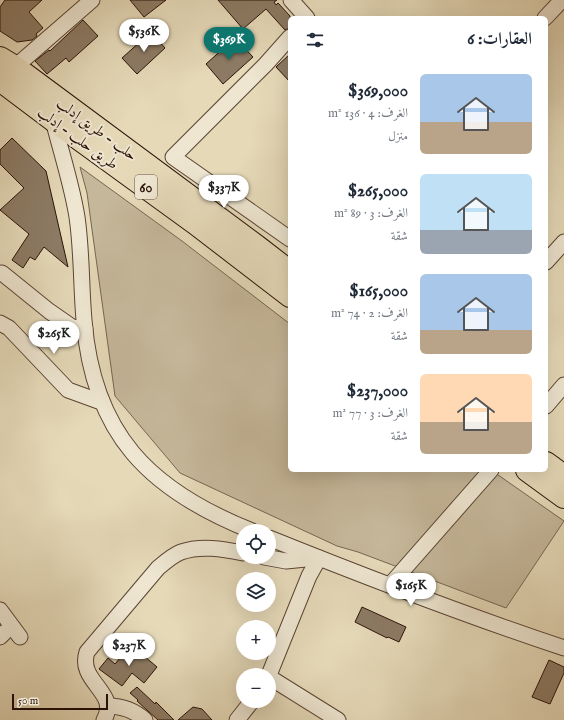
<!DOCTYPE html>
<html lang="ar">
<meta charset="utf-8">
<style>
:root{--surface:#fff;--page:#f6f6f7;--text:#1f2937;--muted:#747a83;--accent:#0f766e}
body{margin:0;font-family:"IM FELL English",Amiri,serif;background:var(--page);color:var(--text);direction:rtl;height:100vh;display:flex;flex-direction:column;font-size:15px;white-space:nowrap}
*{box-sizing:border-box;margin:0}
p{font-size:13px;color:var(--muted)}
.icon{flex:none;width:22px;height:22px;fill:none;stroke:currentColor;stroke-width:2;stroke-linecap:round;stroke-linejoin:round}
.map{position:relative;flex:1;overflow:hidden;direction:ltr}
.details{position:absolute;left:288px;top:16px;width:260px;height:456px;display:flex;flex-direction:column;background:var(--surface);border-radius:6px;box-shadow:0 4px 16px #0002;direction:rtl}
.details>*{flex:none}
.tools{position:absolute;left:236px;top:524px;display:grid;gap:8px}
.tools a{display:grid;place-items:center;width:40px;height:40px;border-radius:50%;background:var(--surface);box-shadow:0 4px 16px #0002;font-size:20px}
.scale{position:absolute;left:12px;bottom:10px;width:96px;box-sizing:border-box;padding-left:4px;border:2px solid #2b1308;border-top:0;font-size:11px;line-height:14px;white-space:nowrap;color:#2b1308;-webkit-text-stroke:3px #eee6d1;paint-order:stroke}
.price{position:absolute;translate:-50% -34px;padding:0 9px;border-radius:14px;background:#fff;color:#222;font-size:13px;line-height:26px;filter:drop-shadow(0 1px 2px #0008)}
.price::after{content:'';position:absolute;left:50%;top:24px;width:12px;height:9px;margin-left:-6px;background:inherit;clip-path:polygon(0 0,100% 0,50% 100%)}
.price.active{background:var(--accent);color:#fff}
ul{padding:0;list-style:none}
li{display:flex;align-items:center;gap:12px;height:100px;padding:0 16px}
li span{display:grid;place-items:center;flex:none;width:112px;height:80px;border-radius:6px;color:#555}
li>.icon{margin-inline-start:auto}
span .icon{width:48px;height:48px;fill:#fffc;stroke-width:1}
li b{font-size:17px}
h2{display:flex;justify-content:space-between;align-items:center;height:48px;padding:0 16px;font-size:17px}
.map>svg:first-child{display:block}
</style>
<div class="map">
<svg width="564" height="720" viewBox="0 0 564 720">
<rect width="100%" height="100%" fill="#e5d9b8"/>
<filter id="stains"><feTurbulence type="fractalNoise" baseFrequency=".005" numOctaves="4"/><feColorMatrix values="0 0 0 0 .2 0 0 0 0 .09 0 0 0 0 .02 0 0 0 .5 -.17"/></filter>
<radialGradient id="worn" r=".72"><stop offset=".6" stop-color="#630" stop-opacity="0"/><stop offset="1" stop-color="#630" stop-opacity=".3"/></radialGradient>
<polygon fill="#c5b79a" stroke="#786551" points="80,167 182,241 290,324 290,470 491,470 564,521 506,608 358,552 337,546 180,473 115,396 87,193"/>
<g fill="#8c7a64" stroke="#2b1308">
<polygon points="5,0 42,0 29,12 43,28 36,34 37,36 32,40 17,42 0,31 0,7"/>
<polygon points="130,0 166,0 144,17"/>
<polygon points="218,0 277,0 274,2 276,5 278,3 290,16 290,28 285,30 266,9 243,29"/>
<polygon points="83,20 98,36 69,62 66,58 47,74 35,61 49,50 50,51"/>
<polygon points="151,32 165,48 137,74 122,58"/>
<polygon points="235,38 253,57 223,84 206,64"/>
<polygon points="290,54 290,82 276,67"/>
<polygon points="12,138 46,171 68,267 44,247 35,260 30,257 23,268 12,260 29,234 0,210 24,188 0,164 0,150"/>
<polygon points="362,607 406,627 399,642 388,637 387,638 355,622"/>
<polygon points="131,645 157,667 144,683 132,673 122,686 99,669 108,658 115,664"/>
<polygon points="549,660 564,667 564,673 550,704 532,697"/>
<polygon points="137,687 155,704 156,702 174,720 158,720 137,701 138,700 130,693"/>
<polygon points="193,707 202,709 212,720 178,720"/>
</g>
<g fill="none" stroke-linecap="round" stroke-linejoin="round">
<g stroke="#5a4434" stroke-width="17">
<g id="minor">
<polyline points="291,0 307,18"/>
<polyline points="545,18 562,0"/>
<polyline points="290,37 266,64 173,157 290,239"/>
<polyline points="15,67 92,0"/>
<path d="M53,120C61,152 72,185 77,217C82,251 81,286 84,320C93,434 149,490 252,531"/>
<polyline points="546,262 564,242"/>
<polyline points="2,273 49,311 72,327 85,329"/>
<polyline points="0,323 9,328 68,390 101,402"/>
<polyline points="546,406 564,385"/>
<path d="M269,538C366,577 465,615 564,648"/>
<polyline points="264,557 286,561 316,558"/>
<polyline points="390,585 491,470"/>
<polyline points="0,610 20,637"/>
<polyline points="0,637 5,632"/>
<polyline points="269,675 309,576 319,558"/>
<polyline points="269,677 338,720"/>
<path d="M108,706C122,706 134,710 145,720"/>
<path d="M104,720C120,692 77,682 87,652L158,568C165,562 173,555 181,552C201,545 223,549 243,553"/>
<polyline points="237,720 252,701"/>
</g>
</g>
<g stroke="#2b1308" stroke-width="24">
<g id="highway">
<polyline points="0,58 15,67 259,248 290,272"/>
<polyline points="0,80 53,120 195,223 290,296"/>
<polyline points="546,463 564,476"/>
<polyline points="527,470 564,497"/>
</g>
</g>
<use href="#minor" stroke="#eee6d1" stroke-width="15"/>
<use href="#highway" stroke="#e5d9b8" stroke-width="22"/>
</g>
<g text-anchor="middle" stroke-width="4" stroke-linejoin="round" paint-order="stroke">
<rect fill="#eee6d1" stroke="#665244" stroke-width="1" x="135" y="175" width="22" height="24" rx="3"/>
<g font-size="14" font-weight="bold" fill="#2b1308">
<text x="146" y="192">60</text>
</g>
<g font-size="15" fill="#2b1308" stroke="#eee6d1">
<text transform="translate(97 129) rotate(36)" y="5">حلب - طريق إدلب</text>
<text transform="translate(78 138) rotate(36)" y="5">طريق حلب - إدلب</text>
</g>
</g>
<rect width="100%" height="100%" filter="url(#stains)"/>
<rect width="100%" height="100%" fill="url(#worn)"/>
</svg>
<div class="tools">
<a><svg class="icon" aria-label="locate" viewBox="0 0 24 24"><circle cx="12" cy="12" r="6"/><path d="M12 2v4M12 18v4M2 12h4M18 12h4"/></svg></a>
<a><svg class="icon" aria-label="layers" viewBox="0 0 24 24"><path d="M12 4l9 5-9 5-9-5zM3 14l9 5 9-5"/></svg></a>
<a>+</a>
<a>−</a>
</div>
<div class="scale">50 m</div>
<b class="price" style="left:144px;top:53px">$536K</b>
<b class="price active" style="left:229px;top:61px">$369K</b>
<b class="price" style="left:224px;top:209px">$337K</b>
<b class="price" style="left:54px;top:355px">$265K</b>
<b class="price" style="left:411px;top:607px">$165K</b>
<b class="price" style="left:129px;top:667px">$237K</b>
<section class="details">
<h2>العقارات: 6<svg class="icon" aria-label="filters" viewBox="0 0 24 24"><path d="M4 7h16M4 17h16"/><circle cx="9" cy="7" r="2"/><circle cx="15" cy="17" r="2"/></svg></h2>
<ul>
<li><span style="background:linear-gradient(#a9c7e8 60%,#b9a48a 0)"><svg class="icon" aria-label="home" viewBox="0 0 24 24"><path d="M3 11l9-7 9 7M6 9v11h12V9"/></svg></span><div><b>$369,000</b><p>الغرف: 4 · 136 m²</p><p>منزل</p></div></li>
<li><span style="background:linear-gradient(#bfe0f5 70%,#9aa5b1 0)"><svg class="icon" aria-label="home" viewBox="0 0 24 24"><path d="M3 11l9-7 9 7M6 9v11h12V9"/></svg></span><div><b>$265,000</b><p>الغرف: 3 · 89 m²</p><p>شقة</p></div></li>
<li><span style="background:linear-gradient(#a9c7e8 70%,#b9a48a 0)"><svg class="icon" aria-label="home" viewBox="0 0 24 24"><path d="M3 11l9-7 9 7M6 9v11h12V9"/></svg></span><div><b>$165,000</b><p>الغرف: 2 · 74 m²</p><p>شقة</p></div></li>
<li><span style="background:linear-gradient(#ffd9b3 60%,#b9a48a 0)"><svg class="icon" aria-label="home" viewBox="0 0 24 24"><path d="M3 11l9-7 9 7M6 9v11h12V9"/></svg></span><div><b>$237,000</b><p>الغرف: 3 · 77 m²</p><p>شقة</p></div></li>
</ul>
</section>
</div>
